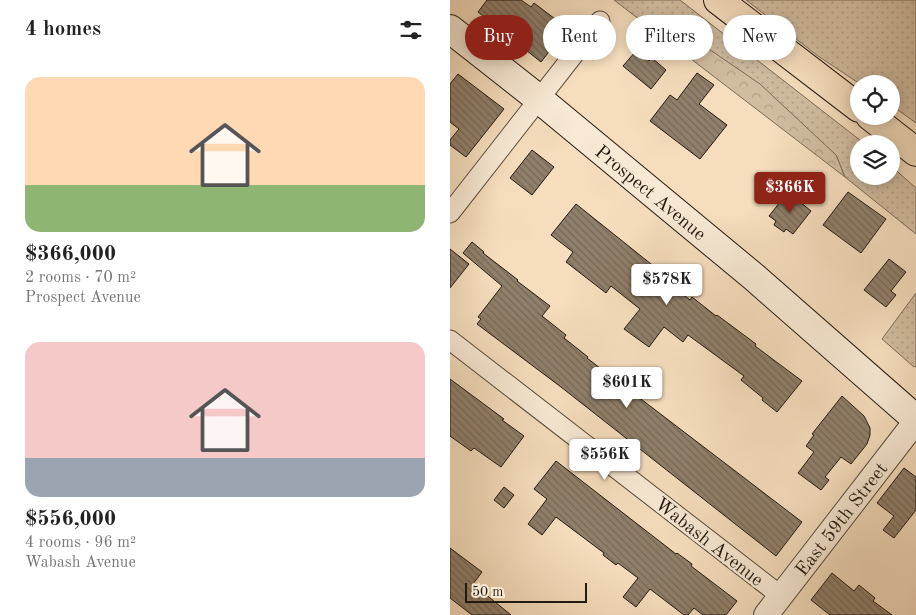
<!DOCTYPE html>
<meta charset="utf-8">
<style>
:root{--surface:#fff;--page:#f2f2f2;--text:#222;--muted:#767676;--accent:#8f2418}
body{margin:0;font-family:"Old Standard TT",serif;background:var(--page);color:var(--text);height:100vh;display:flex;flex-direction:column;font-size:19px;white-space:nowrap}
*{box-sizing:border-box;margin:0}
p{font-size:16px;color:var(--muted)}
.icon{flex:none;width:28px;height:28px;fill:none;stroke:currentColor;stroke-width:2;stroke-linecap:round;stroke-linejoin:round}
.map{position:relative;flex:1;overflow:hidden}
.details{display:flex;flex-direction:column;background:var(--surface);width:450px}
.details>*{flex:none}
.hud{position:absolute;left:15px;top:15px;width:375px;height:45px;display:flex;gap:10px}
.buttons{position:absolute;left:400px;top:75px;display:grid;gap:10px}
.buttons a{display:grid;place-items:center;width:50px;height:50px;border-radius:50%;background:var(--surface);box-shadow:0 2px 12px #0003;font-size:25px}
.scale{position:absolute;left:15px;bottom:12px;width:122px;box-sizing:border-box;padding-left:5px;border:2px solid #221910;border-top:0;font-size:14px;line-height:18px;white-space:nowrap;color:#221910;-webkit-text-stroke:4px #f8e9d4;paint-order:stroke}
.price{position:absolute;translate:-50% -42px;padding:0 11px;border-radius:5px;background:#fff;color:#222;font-size:16px;line-height:32px;filter:drop-shadow(0 1px 2px #0008)}
.price::after{content:'';position:absolute;left:50%;top:30px;width:15px;height:11px;margin-left:-8px;background:inherit;clip-path:polygon(0 0,100% 0,50% 100%)}
.price.current{background:var(--accent);color:#fff}
ul{padding:0;list-style:none}
li{display:grid;align-content:center;gap:10px;height:265px;padding:0 25px}
li span{display:grid;place-items:center;height:155px;border-radius:15px;color:#555}
li>.icon{margin-inline-start:auto}
span .icon{width:90px;height:90px;fill:#fffc;stroke-width:1}
li b{font-size:21px}
h2{display:flex;justify-content:space-between;align-items:center;height:60px;padding:0 25px;font-size:21px}
.pill{padding:0 18px;border-radius:22px;background:var(--surface);box-shadow:0 2px 12px #0003;font-size:18px;line-height:45px}
.pill.current{background:var(--accent);color:#fff}
main{display:flex;flex:1;min-height:0}
.map>svg:first-child{display:block}
</style>
<main>
<section class="details">
<h2>4 homes<svg class="icon" aria-label="filters" viewBox="0 0 24 24"><path d="M4 7h16M4 17h16"/><circle cx="9" cy="7" r="2"/><circle cx="15" cy="17" r="2"/></svg></h2>
<ul>
<li><span style="background:linear-gradient(#ffd9b3 70%,#8fb573 0)"><svg class="icon" aria-label="home" viewBox="0 0 24 24"><path d="M3 11l9-7 9 7M6 9v11h12V9"/></svg></span><div><b>$366,000</b><p>2 rooms · 70 m²</p><p>Prospect Avenue</p></div></li>
<li><span style="background:linear-gradient(#f6c9c9 75%,#9aa5b1 0)"><svg class="icon" aria-label="home" viewBox="0 0 24 24"><path d="M3 11l9-7 9 7M6 9v11h12V9"/></svg></span><div><b>$556,000</b><p>4 rooms · 96 m²</p><p>Wabash Avenue</p></div></li>
</ul>
</section>
<div class="map">
<svg width="466" height="615" viewBox="0 0 466 615">
<defs>
<pattern id="grass-dots" width="8" height="8" patternUnits="userSpaceOnUse" patternTransform="scale(1.25)"><rect width="8" height="8" fill="#d1bca0"/><path d="M2 2h.1M6 6h.1" fill="none" stroke="#b3a189" stroke-width="1.8" stroke-linecap="round"/></pattern>
<pattern id="forest-crowns" width="20" height="18" patternUnits="userSpaceOnUse" patternTransform="scale(1.25)"><rect width="20" height="18" fill="#d1bca0"/><path d="M2 6a3 3 0 1 1 6 0M12 15a3 3 0 1 1 6 0" fill="none" stroke="#b3a189"/></pattern>
<pattern id="building-back-hatch" width="6" height="6" patternUnits="userSpaceOnUse" patternTransform="scale(1.25)"><rect width="6" height="6" fill="#907f6a"/><path d="M-1 5l2 2M0 0l6 6M5-1l2 2" fill="none" stroke="#756756"/></pattern>
</defs>
<rect width="100%" height="100%" fill="#f5ddbd"/>
<filter id="stains"><feTurbulence type="fractalNoise" baseFrequency=".004" numOctaves="4"/><feColorMatrix values="0 0 0 0 .2 0 0 0 0 .09 0 0 0 0 .02 0 0 0 .5 -.17"/></filter>
<radialGradient id="worn" r=".72"><stop offset=".6" stop-color="#630" stop-opacity="0"/><stop offset="1" stop-color="#630" stop-opacity=".3"/></radialGradient>
<g fill="url(#grass-dots)" stroke="#7a6a58">
<polygon points="164,0 230,0 415,144 409,144 409,176 441,176 441,166 466,188 466,234 395,177 386,155 202,18 194,23"/>
<polygon points="296,0 466,0 466,123 441,105 441,84 410,84 368,56"/>
<polygon points="466,293 466,366 464,367 432,339"/>
</g>
<polygon fill="url(#forest-crowns)" stroke="#7a6a58" points="202,18 218,21 310,84 386,155 395,177 194,23"/>
<g fill="url(#building-back-hatch)" stroke="#221910">
<polygon points="37,0 71,0 81,7 84,3 117,28 91,62 28,12"/>
<polygon points="186,51 199,61 202,58 216,70 201,89 173,66"/>
<polygon points="247,73 264,85 249,104 277,125 250,159 200,121 220,95 227,100"/>
<polygon points="8,74 54,109 16,157 0,145 0,140 9,129 0,122 0,84"/>
<polygon points="82,150 104,167 82,195 60,178"/>
<polygon points="338,192 361,211 343,234 336,229 334,232 324,225 326,221 319,216"/>
<polygon points="398,192 436,219 411,253 373,225"/>
<polygon points="126,204 211,272 208,275 240,300 242,297 266,316 267,315 306,344 305,346 352,381 327,412 312,400 313,398 291,380 294,376 238,335 233,342 214,327 199,347 174,329 190,309 161,286 156,293 116,262 123,252 101,235"/>
<polygon points="22,242 34,252 33,253 68,280 67,281 100,306 92,316 116,335 114,338 138,357 137,358 168,382 171,379 186,390 183,393 352,522 326,556 111,387 27,324 31,319 28,317 52,286 13,253"/>
<polygon points="0,249 19,264 0,288"/>
<polygon points="439,259 456,272 441,291 446,295 436,307 414,290"/>
<polygon points="0,379 54,419 52,420 74,436 51,467 24,448 21,451 0,436"/>
<polygon points="392,396 414,416 420,428 420,435 417,444 401,464 391,457 375,477 379,480 371,490 348,473 364,452 356,446 364,435 362,434"/>
<polygon points="106,461 226,554 227,553 242,564 241,566 287,601 276,615 253,615 244,608 238,615 234,615 200,589 186,607 173,597 188,578 168,563 166,565 153,555 154,553 106,517 92,535 78,524 97,499 84,489"/>
<polygon points="454,468 466,477 466,510 444,538 433,530 444,516 427,503"/>
<polygon points="54,487 64,495 54,508 44,500"/>
<polygon points="0,548 32,572 23,584 61,615 22,615 0,598"/>
<polygon points="382,573 404,591 409,585 425,598 423,601 442,615 380,615 361,600"/>
</g>
<g fill="none" stroke-linecap="round" stroke-linejoin="round">
<g stroke="#574a3b" stroke-width="21">
<g id="minor">
<polyline points="0,213 150,21"/>
<polyline points="0,340 331,596"/>
</g>
</g>
<g stroke="#574a3b" stroke-width="26">
<g id="tertiary">
<path id="s1" d="M316,615L466,421"/>
</g>
</g>
<g stroke="#221910" stroke-width="30">
<g id="secondary">
<path id="s2" d="M0,29L89,99L304,277L466,419"/>
</g>
</g>
<g stroke="#221910" stroke-width="30">
<g id="trunk">
<polyline points="268,0 409,108"/>
<polyline points="420,116 466,152"/>
</g>
</g>
<use href="#minor" stroke="#f8e9d4" stroke-width="19"/>
<use href="#tertiary" stroke="#f8e9d4" stroke-width="24"/>
<use href="#secondary" stroke="#f8e9d4" stroke-width="28"/>
<use href="#trunk" stroke="#f5ddbd" stroke-width="28"/>
</g>
<g text-anchor="middle" stroke-width="5" stroke-linejoin="round" paint-order="stroke">
<g font-size="19" fill="#221910" stroke="#f8e9d4">
<text dy="7" stroke="none"><textPath href="#s2" startOffset="259">Prospect Avenue</textPath></text>
<text dy="7" stroke="none"><textPath href="#s1" startOffset="122">East 59th Street</textPath></text>
<text transform="translate(260 541) rotate(38)" y="7">Wabash Avenue</text>
</g>
</g>
<rect width="100%" height="100%" filter="url(#stains)"/>
<rect width="100%" height="100%" fill="url(#worn)"/>
</svg>
<div class="buttons">
<a><svg class="icon" aria-label="locate" viewBox="0 0 24 24"><circle cx="12" cy="12" r="6"/><path d="M12 2v4M12 18v4M2 12h4M18 12h4"/></svg></a>
<a><svg class="icon" aria-label="layers" viewBox="0 0 24 24"><path d="M12 4l9 5-9 5-9-5zM3 14l9 5 9-5"/></svg></a>
</div>
<div class="scale">50 m</div>
<b class="price current" style="left:340px;top:214px">$366K</b>
<b class="price" style="left:217px;top:306px">$578K</b>
<b class="price" style="left:177px;top:409px">$601K</b>
<b class="price" style="left:155px;top:481px">$556K</b>
<div class="hud">
<a class="pill current">Buy</a>
<a class="pill">Rent</a>
<a class="pill">Filters</a>
<a class="pill">New</a>
</div>
</div>
</main>
